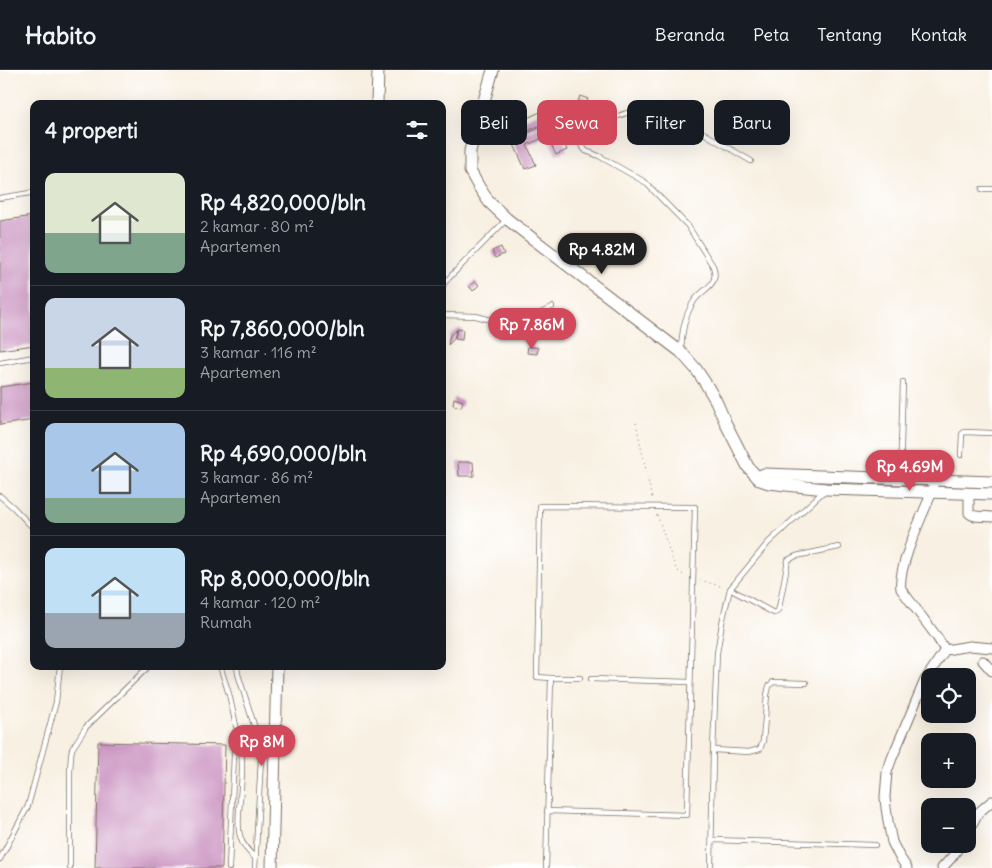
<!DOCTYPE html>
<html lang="id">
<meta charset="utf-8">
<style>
:root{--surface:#171b24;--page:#20242c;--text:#f1f3f6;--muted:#9ea1a6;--line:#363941;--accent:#d1495b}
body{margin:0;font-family:Delius,sans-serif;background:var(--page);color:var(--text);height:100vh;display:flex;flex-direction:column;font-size:19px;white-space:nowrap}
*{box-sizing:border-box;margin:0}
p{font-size:16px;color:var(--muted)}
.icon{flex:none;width:28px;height:28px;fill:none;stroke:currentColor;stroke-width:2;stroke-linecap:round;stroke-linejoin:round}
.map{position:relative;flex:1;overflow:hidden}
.sheet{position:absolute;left:30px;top:30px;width:416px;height:570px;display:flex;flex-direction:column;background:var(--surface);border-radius:10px;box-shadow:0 5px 20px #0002}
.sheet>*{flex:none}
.hud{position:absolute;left:461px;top:30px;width:455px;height:45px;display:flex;gap:10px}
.tools{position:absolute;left:921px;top:598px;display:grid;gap:10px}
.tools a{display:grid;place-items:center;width:55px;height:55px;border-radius:10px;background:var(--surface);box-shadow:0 5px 20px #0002;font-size:25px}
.price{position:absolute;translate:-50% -42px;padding:0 11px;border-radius:18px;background:var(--accent);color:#fff;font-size:16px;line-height:32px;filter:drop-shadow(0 1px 2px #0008)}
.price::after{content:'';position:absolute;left:50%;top:30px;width:15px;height:11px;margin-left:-8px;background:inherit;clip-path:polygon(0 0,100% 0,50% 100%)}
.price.selected{background:#222;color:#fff}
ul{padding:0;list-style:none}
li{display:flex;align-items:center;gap:15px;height:125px;padding:0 15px}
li+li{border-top:1px solid var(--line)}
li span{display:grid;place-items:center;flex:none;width:140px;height:100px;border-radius:10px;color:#555}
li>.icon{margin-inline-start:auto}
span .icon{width:60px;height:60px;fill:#fffc;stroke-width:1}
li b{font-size:21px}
h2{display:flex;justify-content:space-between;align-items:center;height:60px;padding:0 15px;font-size:21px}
.chip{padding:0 18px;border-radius:10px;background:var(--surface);box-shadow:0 5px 20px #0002;font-size:18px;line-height:45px}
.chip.selected{background:var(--accent);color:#fff}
header{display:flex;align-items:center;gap:30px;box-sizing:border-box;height:70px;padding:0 25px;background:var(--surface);border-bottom:1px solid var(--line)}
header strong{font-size:24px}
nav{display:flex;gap:28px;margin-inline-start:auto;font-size:18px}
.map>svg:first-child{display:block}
</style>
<header>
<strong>Habito</strong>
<nav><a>Beranda</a><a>Peta</a><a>Tentang</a><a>Kontak</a></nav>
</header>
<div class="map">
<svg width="992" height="798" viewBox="0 0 992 798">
<rect width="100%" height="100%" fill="#fff"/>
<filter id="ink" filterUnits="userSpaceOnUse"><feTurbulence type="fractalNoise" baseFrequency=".02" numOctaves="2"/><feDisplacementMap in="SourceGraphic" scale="10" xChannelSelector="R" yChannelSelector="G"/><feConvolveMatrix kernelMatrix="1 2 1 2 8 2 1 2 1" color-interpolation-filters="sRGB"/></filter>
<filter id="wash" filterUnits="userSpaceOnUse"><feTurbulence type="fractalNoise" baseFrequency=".0096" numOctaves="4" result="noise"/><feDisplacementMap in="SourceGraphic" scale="20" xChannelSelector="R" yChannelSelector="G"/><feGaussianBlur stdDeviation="1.12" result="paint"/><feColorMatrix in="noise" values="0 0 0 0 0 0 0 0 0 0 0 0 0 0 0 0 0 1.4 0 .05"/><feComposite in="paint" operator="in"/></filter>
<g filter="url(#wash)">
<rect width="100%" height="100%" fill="#f8f0e2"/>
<g id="blocks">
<g fill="#cc96c3">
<polygon points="580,26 588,29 585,38 577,35"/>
<polygon points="554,36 559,47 516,66 511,55"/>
<polygon points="554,51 567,80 556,85 547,66 527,75 536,95 525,99 512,70"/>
<polygon points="33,146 34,153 34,275 0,280 0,151"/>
<polygon points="501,177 504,184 495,188 492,181"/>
<polygon points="475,211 479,215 473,221 469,216"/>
<polygon points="457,259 463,260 462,270 455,269"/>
<polygon points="456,260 454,269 448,275 450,265"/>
<polygon points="528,276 538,278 537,284 527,283"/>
<polygon points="34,312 34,350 0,355 0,317"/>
<polygon points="454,328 463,331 461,337 453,335"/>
<polygon points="458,392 473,392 474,406 459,406"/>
<polygon points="98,672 225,675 222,798 95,798"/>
</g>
</g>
</g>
<g filter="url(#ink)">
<use href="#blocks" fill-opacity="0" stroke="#7d6f63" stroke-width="1"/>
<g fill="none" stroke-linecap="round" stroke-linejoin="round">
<g stroke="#7d6f63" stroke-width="6">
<g id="service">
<polyline points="982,119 992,119"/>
<polyline points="0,128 30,123 34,123"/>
<polyline points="442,218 445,212 506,150"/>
<polyline points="442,245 476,246 507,254 514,254 525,252 552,237"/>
<path d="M681,281C682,262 684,247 694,231C703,218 720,216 713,196L688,156L645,112L599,86L586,81L581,75C583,66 589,63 596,58C623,41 641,35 673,45L751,91"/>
<polyline points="0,293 34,287"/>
<polyline points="961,385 962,364 964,362 992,363"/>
<polyline points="900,407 903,312"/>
<polyline points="0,426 13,437 34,459"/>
<polyline points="730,519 770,541 774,543 777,542 779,538 788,490 796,486 839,477"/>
<polyline points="220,596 229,624 237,660 234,685 229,798"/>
<polyline points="237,596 238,604 259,671 261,689 255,798"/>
<polyline points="591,609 690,612"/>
<path d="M238,663C244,685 242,708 240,730C239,742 237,754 240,766C242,775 249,782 255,788"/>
<polyline points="713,680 749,682 760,679 763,671 767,625 769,616 773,612 806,613"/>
<polyline points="547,741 687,745 695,437 540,436 537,607 551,608"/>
<polyline points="712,770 875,775"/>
<polyline points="0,789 28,736 56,632 60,596"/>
<polyline points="70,798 70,701 71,685 72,679 86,657 149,596"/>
<polyline points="546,798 551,608 580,608"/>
<polyline points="711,798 713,680 717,583 722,553 730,519 768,473 824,421"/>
</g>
</g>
<g stroke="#7d6f63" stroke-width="11">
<g id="minor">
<path d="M969,424V443C975,449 984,445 992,447"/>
<polyline points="945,580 970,576 992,578"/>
<polyline points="983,591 992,601"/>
<polyline points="968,762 978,743 992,731"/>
<path d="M907,798L899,786L892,772L889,757L886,738L885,727L887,702L892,688L925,610L945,580L937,567L901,519C897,498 923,444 932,422L933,417"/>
<polyline points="942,798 952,787 961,774"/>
</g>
</g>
<g stroke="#7d6f63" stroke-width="13">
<g id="tertiary">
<polyline points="493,0 476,58 470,81 470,101 479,117 489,132 507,149 681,282 696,299 706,314 716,331 726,354 748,397 760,410 769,413 786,415 826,419 992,424"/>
<polyline points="377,34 378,0"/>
<polyline points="757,407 764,404 992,412"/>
<polyline points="272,798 277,596"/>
</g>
</g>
<g stroke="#7d6f63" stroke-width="1" stroke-dasharray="1 4" stroke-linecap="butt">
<polyline points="636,353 652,429"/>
<polyline points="657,445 675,497 678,501 686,507"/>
<polyline points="700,510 723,517"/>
</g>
<use href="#service" stroke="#fff" stroke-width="4.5"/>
<use href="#minor" stroke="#fff" stroke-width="9"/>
<use href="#tertiary" stroke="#fff" stroke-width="11"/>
</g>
</g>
</svg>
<div class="tools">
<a><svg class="icon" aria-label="locate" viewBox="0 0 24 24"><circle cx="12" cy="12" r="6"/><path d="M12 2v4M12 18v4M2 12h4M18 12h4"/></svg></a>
<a>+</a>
<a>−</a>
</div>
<b class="price selected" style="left:602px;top:205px">Rp 4.82M</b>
<b class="price" style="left:532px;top:280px">Rp 7.86M</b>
<b class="price" style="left:910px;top:422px">Rp 4.69M</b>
<b class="price" style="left:262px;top:697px">Rp 8M</b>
<div class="hud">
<a class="chip">Beli</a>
<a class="chip selected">Sewa</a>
<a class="chip">Filter</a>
<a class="chip">Baru</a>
</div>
<section class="sheet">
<h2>4 properti<svg class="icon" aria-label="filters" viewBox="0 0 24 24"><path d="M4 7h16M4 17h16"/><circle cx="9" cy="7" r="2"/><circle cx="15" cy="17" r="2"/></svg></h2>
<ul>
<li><span style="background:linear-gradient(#dfe7d0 60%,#7fa58c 0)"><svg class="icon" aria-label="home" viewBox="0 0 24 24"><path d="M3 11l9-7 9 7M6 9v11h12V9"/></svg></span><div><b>Rp 4,820,000/bln</b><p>2 kamar · 80 m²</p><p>Apartemen</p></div></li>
<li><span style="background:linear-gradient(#c9d6e8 70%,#8fb573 0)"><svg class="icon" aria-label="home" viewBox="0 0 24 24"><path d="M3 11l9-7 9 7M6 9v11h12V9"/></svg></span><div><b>Rp 7,860,000/bln</b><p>3 kamar · 116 m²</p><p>Apartemen</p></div></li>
<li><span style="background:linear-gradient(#a9c7e8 75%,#7fa58c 0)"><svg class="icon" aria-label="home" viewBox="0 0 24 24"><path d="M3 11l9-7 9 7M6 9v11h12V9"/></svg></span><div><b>Rp 4,690,000/bln</b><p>3 kamar · 86 m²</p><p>Apartemen</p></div></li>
<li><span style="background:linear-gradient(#bfe0f5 65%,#9aa5b1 0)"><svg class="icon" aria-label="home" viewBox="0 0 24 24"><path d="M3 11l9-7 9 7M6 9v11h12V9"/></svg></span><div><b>Rp 8,000,000/bln</b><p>4 kamar · 120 m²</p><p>Rumah</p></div></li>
</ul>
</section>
</div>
